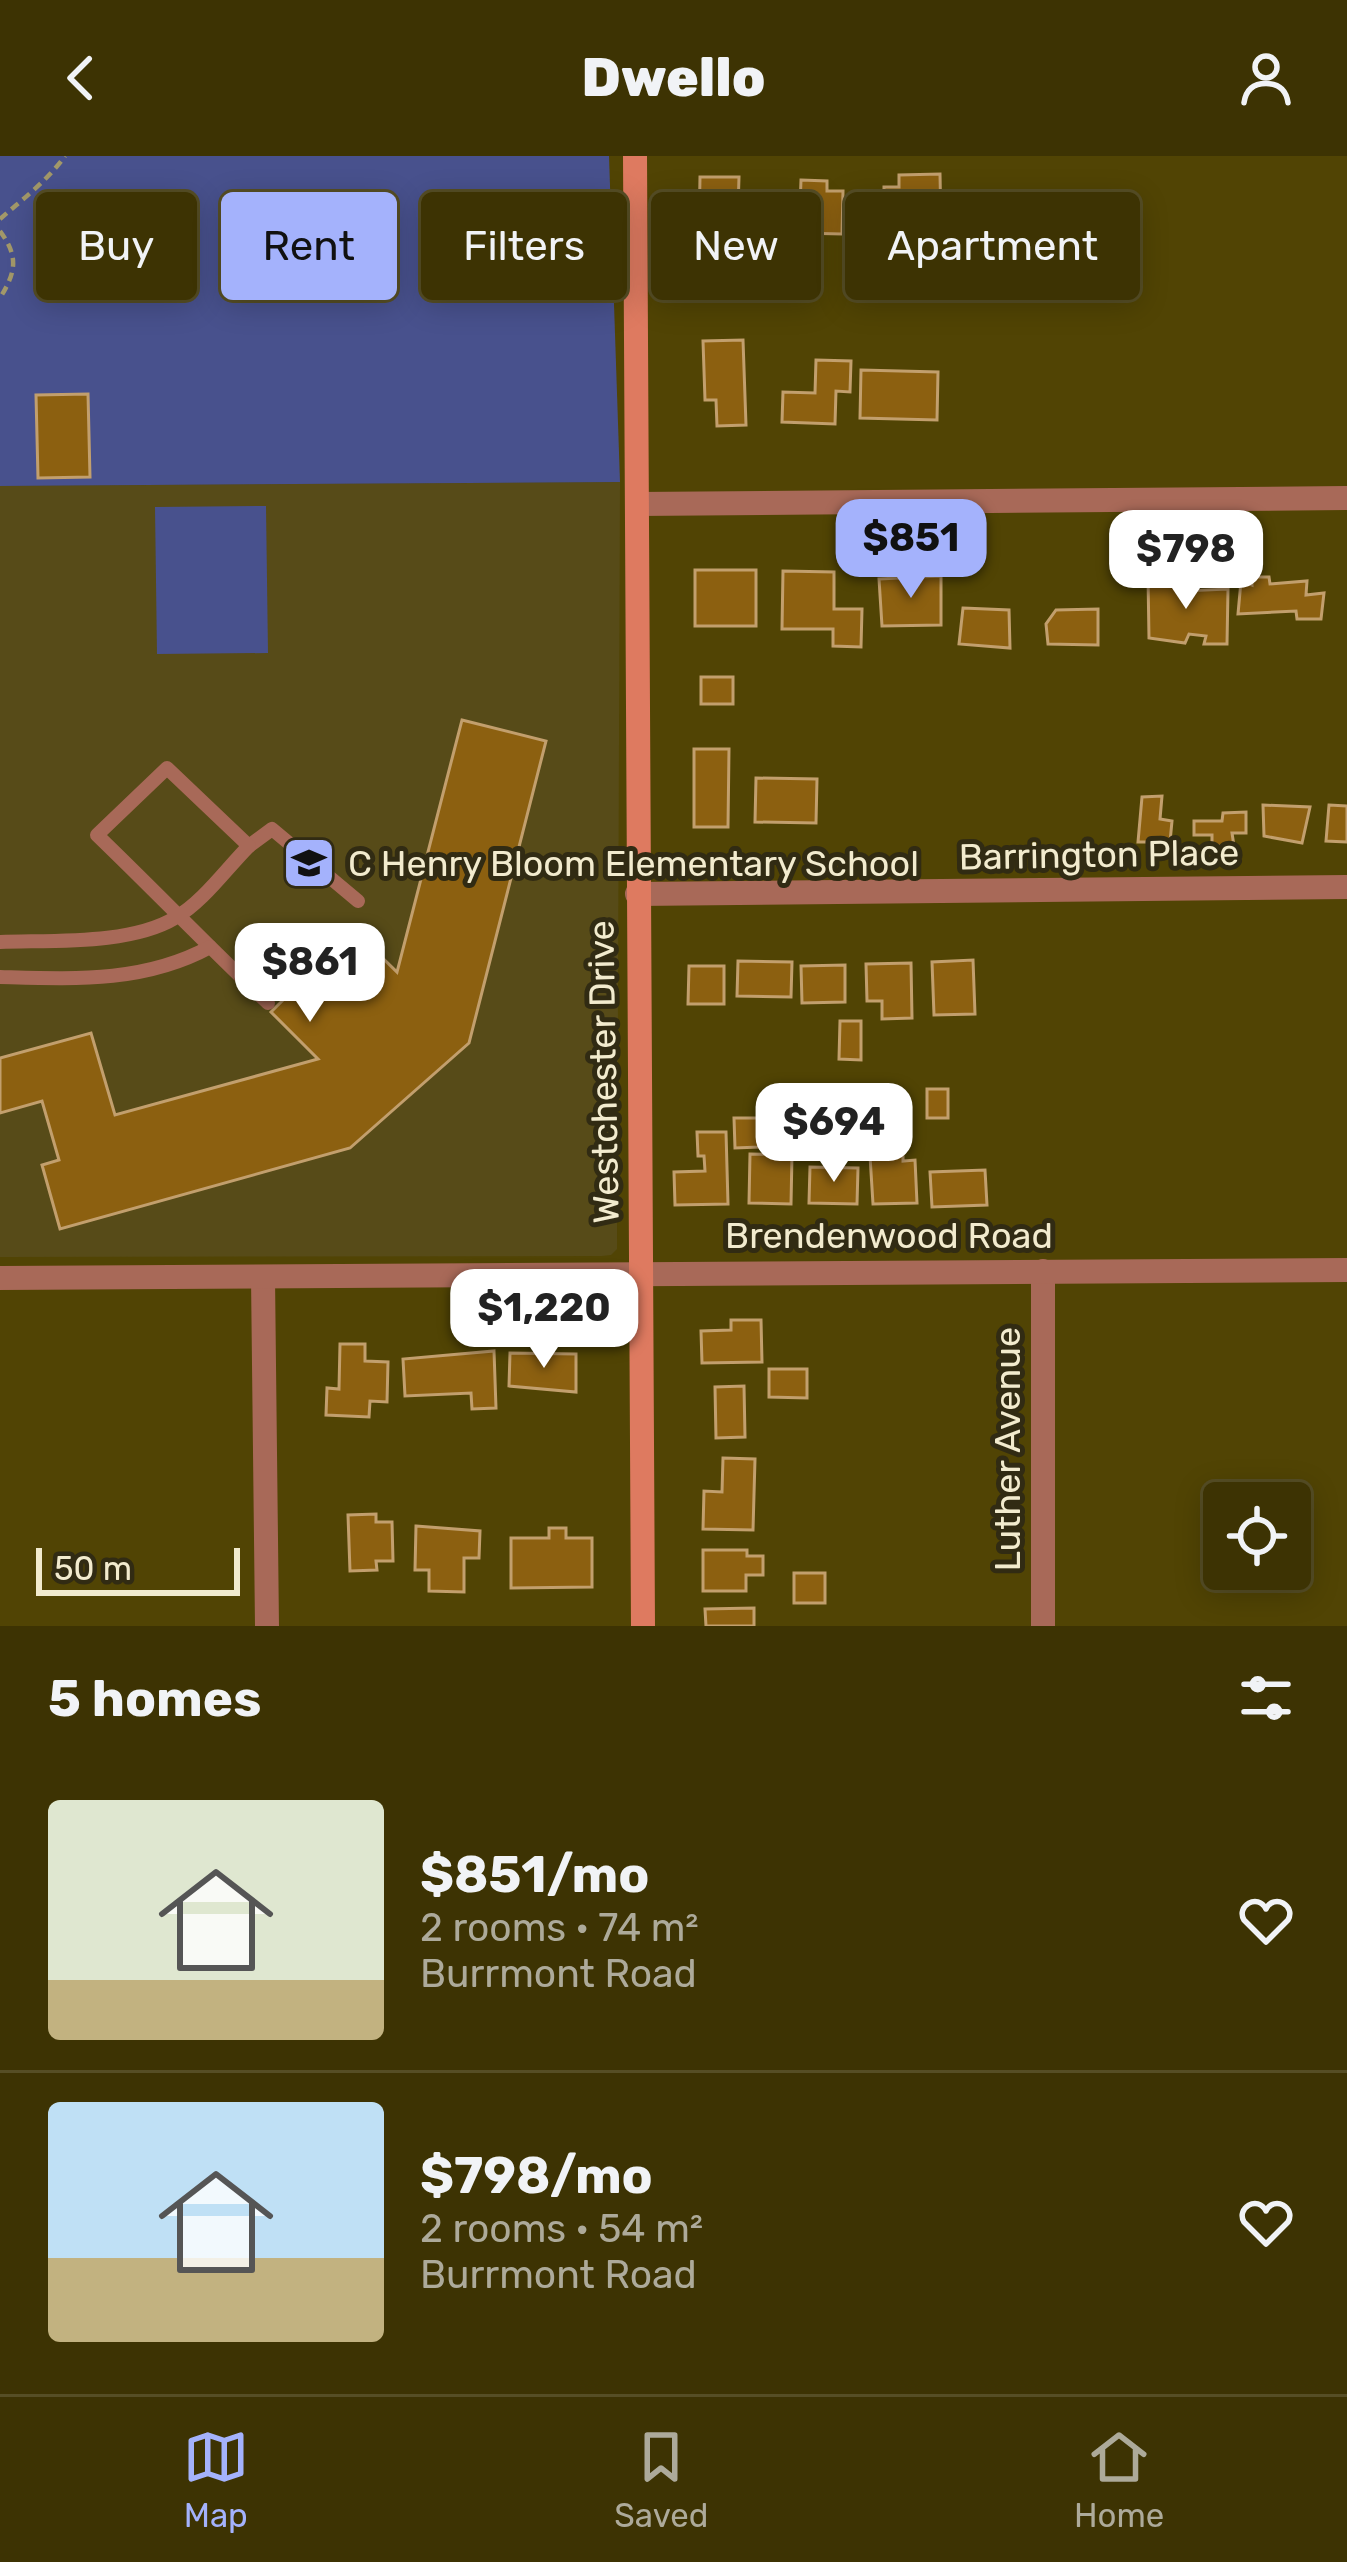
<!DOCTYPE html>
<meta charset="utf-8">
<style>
:root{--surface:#3d3303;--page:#483f12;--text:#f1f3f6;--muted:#adaa9a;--line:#564e25;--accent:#a4b2fc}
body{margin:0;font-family:Rubik,sans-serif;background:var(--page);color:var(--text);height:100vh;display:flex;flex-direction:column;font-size:45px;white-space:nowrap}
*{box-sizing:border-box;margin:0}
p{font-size:39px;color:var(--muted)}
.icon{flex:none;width:66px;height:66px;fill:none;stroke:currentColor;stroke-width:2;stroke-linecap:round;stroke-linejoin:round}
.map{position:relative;height:1470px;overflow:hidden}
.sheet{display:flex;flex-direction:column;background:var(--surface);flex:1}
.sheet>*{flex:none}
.hud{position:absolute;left:36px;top:36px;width:1275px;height:108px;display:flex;gap:24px}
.controls{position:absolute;left:1203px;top:1326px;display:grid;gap:24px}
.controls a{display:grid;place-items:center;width:108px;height:108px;border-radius:12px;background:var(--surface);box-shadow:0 6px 30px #0003,0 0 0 3px var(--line);font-size:60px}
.scale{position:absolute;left:36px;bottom:30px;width:204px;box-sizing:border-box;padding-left:12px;border:6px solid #f2ebce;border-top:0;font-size:33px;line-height:42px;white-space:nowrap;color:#f2ebce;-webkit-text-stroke:9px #312b13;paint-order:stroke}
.price{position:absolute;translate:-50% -102px;padding:0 27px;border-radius:24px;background:#fff;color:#222;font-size:39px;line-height:78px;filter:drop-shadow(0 3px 6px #0008)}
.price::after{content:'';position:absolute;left:50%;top:72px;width:36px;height:27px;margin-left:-18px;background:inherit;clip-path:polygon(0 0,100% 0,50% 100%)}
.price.selected{background:var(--accent);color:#111}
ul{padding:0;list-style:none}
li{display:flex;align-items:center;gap:36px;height:300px;padding:0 48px}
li+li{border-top:3px solid var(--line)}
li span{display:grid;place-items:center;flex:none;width:336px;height:240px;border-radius:12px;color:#555}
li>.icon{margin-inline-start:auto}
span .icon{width:144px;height:144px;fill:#fffc;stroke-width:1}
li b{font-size:51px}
h2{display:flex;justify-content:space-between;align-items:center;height:144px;padding:0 48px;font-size:51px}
.tag{padding:0 42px;border-radius:12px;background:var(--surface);box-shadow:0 6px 30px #0003,0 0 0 3px var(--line);font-size:42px;line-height:108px}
.tag.selected{background:var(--accent);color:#111}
header{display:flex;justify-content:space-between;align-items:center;height:156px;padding:0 48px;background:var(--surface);font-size:54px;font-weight:800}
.tab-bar{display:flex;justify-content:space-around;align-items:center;height:168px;border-top:3px solid var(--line);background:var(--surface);font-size:33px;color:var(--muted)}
.tab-bar a{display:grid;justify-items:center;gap:6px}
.tab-bar .selected{color:var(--accent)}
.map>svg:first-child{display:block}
</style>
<header><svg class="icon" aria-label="back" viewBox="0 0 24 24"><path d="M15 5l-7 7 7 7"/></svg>Dwello<svg class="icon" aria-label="person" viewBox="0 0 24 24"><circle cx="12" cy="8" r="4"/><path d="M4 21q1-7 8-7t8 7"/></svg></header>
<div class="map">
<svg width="1347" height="1470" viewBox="0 0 1347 1470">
<rect width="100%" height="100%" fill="#514404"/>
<polygon fill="#574b18" points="620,326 617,1093 611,1099 602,1100 0,1101 0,330"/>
<g fill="#48518d">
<polygon points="0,0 609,0 620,326 0,330"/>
<polygon points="266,350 268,497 157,498 155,351"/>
</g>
<g fill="#8c6010" stroke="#c29f6d" stroke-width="3">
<polygon points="940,18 941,69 861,71 860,40 884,40 884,31 899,31 899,19"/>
<polygon points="700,21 739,21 738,54 755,54 754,79 699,78"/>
<polygon points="801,24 827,25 827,35 843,35 842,78 799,77"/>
<polygon points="773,46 799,48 798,69 772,68"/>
<polygon points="743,184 746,269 717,270 716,244 705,244 703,185"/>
<polygon points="816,204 851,205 850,236 836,235 835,268 782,266 783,236 815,237"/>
<polygon points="861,214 938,216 937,264 860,262"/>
<polygon points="88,238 90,321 38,322 36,239"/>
<rect x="695" y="414" width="61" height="56"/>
<polygon points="783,415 834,416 834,453 862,453 861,491 833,490 833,473 782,473"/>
<polygon points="941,420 941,469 882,470 879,423"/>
<polygon points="1185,420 1184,435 1228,433 1227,488 1204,488 1206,480 1189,478 1185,487 1149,482 1148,421"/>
<polygon points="1252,421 1269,421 1270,428 1307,425 1306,439 1324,437 1321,463 1297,463 1296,455 1238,458 1241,425 1252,429"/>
<polygon points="963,452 1009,454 1010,492 959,488"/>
<polygon points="1098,453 1098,489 1048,488 1046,468 1056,454"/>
<rect x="701" y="521" width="32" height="27"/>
<polygon points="462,564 546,585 469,887 350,992 60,1073 42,1009 59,1004 42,945 0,957 0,902 91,877 115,959 318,903 271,856 354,774 397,816"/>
<polygon points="694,593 729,593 728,671 694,671"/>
<polygon points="756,622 817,623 816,667 755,666"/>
<polygon points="1162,640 1160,663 1172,665 1170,686 1138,686 1142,641"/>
<polygon points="1263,649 1310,651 1302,687 1264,680"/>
<polygon points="1329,649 1347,650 1347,686 1326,685"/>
<polygon points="1246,656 1246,677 1232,677 1234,690 1212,690 1212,679 1194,679 1194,665 1222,665 1223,657"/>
<polygon points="973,804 975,858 934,859 932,806"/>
<polygon points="738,805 792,806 791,841 737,840"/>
<polygon points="911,807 912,862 882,863 882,845 867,845 866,808"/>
<polygon points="845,809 845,846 802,847 801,810"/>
<polygon points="689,810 724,810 724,848 688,848"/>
<polygon points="840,865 861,865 861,904 839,903"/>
<rect x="927" y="933" width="21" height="29"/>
<polygon points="863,934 888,934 887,964 863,963"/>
<polygon points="802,960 828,961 828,988 801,987"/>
<polygon points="734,962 758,962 759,991 735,992"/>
<polygon points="697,976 726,976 728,1048 675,1049 674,1016 705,1015 704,1000 698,1000"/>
<polygon points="889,990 903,990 903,1005 915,1004 917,1047 873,1048 870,1000 890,1000"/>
<polygon points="750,998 792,999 791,1048 749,1047"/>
<polygon points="810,1011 858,1012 857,1048 809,1047"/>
<polygon points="985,1014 987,1049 932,1051 930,1016"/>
<polygon points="731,1164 761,1164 762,1206 702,1207 701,1175 731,1174"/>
<polygon points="340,1188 365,1188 365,1205 388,1206 387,1246 370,1245 369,1261 326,1259 327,1232 339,1233"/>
<polygon points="494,1195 496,1252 472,1253 471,1237 405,1240 403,1203"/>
<polygon points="510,1197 576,1198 576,1236 509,1230"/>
<polygon points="769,1213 807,1213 807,1242 769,1241"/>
<polygon points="744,1230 745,1281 716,1282 715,1231"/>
<polygon points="723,1302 755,1303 753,1374 703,1373 704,1335 722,1336"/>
<polygon points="376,1358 376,1366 392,1366 393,1405 376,1405 377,1414 350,1415 348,1359"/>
<polygon points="416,1370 480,1375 479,1402 464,1402 464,1436 429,1435 429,1414 415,1414"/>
<polygon points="549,1372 566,1372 566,1382 592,1382 592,1431 511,1432 511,1382 549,1382"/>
<polygon points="703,1394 747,1394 747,1400 763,1400 763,1419 746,1419 746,1435 703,1435"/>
<rect x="794" y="1417" width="31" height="30"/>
<polygon points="754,1452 754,1470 706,1470 705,1453"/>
</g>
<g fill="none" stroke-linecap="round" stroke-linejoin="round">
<g stroke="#a29869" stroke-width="4.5" stroke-dasharray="9 6" stroke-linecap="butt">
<path d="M0,63C23,43 48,24 65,0"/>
<path d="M0,75C19,101 16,116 0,142"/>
</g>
<g stroke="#a86958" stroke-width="14">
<polyline points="249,690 272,673 358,745"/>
<path d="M0,786C52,784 130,789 175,762C203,746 226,713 249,690L167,612L97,679C154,734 210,792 268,847"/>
<path d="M0,821C73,823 144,827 210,791"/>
</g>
<g stroke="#a86958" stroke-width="24">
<polyline points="637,348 1347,342"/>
<polyline points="637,738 1347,731"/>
<polyline points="1043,1115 1043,1470"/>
<polyline points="263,1121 267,1470"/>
<polyline points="0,1122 1347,1114"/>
</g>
<polyline stroke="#de7a60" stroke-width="24" points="635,0 643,1470"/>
</g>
<defs>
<g id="school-square" transform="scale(2.7)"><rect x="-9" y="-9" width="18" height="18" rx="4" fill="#a4b2fc" stroke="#312b13"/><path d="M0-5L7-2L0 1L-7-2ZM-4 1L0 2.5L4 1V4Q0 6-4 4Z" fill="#111"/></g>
</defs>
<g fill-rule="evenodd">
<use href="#school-square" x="309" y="707"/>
</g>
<g text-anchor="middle" stroke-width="10" stroke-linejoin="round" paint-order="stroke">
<g font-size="36" fill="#f2ebce" stroke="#312b13">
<text transform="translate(1099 698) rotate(-1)" y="13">Barrington Place</text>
<text transform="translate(603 916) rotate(-91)" y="13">Westchester Drive</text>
<text x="889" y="1092">Brendenwood Road</text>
<text transform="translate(1007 1293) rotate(-90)" y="13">Luther Avenue</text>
</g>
<g font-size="36" fill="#f2ebce" stroke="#312b13" text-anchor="start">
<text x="348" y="720">C Henry Bloom Elementary School</text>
</g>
</g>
</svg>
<div class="controls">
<a><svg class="icon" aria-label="locate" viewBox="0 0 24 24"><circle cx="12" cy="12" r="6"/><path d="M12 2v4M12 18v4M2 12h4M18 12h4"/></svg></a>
</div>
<div class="scale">50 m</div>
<b class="price selected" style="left:911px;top:445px">$851</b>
<b class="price" style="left:1186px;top:456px">$798</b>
<b class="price" style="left:310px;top:869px">$861</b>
<b class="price" style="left:834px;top:1029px">$694</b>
<b class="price" style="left:544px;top:1215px">$1,220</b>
<div class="hud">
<a class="tag">Buy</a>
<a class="tag selected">Rent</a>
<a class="tag">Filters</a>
<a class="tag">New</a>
<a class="tag">Apartment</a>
</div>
</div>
<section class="sheet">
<h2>5 homes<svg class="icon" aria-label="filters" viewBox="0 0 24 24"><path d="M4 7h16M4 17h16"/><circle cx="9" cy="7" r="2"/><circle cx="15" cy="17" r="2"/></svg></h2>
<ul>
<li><span style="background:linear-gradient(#dfe7d0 75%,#c2b280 0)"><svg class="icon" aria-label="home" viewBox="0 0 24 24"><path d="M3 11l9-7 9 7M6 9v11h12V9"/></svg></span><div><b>$851/mo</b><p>2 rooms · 74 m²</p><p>Burrmont Road</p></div><svg class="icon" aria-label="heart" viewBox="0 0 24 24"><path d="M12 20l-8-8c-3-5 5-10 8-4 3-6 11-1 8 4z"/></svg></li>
<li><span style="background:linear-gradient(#bfe0f5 65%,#c2b280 0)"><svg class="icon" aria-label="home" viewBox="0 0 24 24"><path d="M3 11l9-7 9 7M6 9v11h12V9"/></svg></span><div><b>$798/mo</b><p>2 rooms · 54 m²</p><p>Burrmont Road</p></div><svg class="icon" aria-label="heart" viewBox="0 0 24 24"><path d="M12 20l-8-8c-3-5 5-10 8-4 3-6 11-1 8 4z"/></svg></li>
</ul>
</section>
<nav class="tab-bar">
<a class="selected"><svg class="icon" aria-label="map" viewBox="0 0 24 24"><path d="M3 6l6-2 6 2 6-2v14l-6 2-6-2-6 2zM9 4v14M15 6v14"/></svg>Map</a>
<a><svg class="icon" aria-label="saved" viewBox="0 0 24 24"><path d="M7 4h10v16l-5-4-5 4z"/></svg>Saved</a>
<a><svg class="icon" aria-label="home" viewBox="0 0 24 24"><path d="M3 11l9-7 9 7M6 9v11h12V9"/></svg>Home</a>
</nav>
